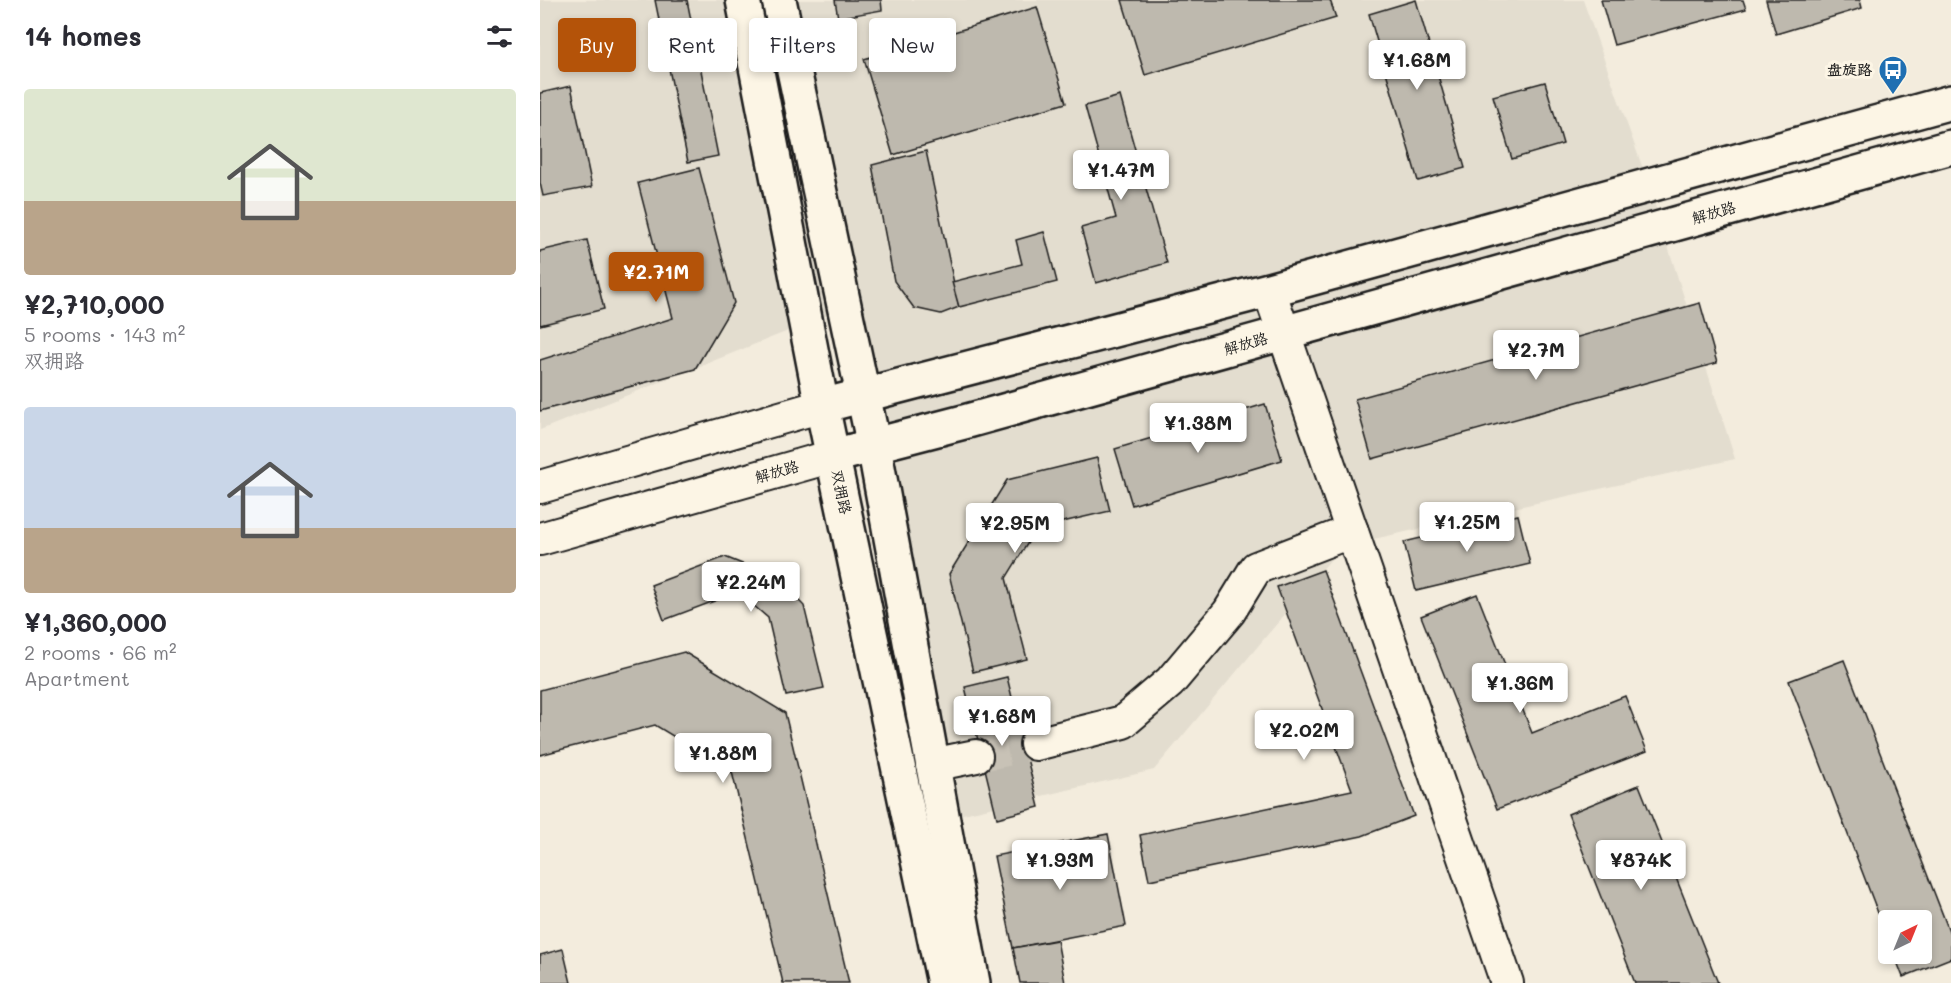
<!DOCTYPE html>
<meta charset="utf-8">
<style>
:root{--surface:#fff;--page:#f7f7f7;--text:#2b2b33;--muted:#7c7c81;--accent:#b45309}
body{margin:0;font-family:Mali,"LXGW WenKai TC",sans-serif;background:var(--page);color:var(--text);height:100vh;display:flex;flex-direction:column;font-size:22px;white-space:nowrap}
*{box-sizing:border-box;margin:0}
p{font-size:20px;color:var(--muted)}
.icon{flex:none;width:33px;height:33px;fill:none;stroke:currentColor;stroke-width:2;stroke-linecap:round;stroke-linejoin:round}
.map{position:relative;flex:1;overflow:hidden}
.sheet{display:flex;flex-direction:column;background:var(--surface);width:540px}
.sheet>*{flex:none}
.guide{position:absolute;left:18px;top:18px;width:570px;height:54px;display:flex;gap:12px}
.needle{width:39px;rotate:43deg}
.tools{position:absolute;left:1338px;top:910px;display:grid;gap:12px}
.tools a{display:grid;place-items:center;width:54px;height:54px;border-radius:6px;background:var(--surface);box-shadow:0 3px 9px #0003;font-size:30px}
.price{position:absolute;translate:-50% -51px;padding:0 14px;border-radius:6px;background:#fff;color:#222;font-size:20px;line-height:39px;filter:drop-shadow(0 2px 3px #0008)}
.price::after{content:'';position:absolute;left:50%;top:36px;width:18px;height:14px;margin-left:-9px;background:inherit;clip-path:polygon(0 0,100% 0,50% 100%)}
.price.active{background:var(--accent);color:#fff}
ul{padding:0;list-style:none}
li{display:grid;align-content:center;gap:12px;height:318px;padding:0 24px}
li span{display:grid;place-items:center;height:186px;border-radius:6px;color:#555}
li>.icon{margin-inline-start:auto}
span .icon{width:108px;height:108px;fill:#fffc;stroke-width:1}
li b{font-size:26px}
h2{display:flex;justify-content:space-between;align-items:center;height:72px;padding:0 24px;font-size:26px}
.tag{padding:0 21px;border-radius:6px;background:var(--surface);box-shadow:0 3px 9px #0003;font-size:21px;line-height:54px}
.tag.active{background:var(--accent);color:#fff}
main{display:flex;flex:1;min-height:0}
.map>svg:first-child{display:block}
</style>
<main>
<section class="sheet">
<h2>14 homes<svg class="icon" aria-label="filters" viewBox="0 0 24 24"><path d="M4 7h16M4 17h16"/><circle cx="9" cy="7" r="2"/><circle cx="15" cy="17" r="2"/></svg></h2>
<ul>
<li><span style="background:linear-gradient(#dfe7d0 60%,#b9a48a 0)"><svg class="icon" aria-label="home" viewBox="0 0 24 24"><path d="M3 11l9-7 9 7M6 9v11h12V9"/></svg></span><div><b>¥2,710,000</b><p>5 rooms · 143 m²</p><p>双拥路</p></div></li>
<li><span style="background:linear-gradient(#c9d6e8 65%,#b9a48a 0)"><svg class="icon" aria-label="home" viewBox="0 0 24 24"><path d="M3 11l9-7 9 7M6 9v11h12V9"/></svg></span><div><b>¥1,360,000</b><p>2 rooms · 66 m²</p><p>Apartment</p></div></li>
</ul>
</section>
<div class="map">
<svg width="1411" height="983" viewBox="0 0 1411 983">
<rect width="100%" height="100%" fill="#f3ecdd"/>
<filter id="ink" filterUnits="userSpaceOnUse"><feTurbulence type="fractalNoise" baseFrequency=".0167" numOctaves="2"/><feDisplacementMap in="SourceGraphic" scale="12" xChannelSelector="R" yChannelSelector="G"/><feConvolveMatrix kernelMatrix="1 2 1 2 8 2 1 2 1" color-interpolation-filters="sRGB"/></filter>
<g filter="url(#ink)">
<polygon fill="#e3ddcf" points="0,0 1043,0 1108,183 1195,459 802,546 614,770 419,815 313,305 0,430"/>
<g fill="#beb9ae" stroke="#1c1c1c" stroke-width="1.5">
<polygon points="115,0 147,0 178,156 148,162"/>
<polygon points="295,0 341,0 342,10 298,18"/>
<polygon points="582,0 790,0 796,18 605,75"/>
<polygon points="876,0 925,168 878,181 829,14"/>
<polygon points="1061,0 1203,0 1206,9 1074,45"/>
<polygon points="1226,0 1320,0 1322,8 1236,34"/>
<polygon points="497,7 526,103 353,155 324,59"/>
<polygon points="1005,82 1023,144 972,159 953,96"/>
<polygon points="31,86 52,187 3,196 0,183 0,93"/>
<polygon points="580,96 627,263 556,283 541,228 576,218 545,106"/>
<polygon points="386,151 419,307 401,314 374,308 354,281 332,165"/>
<polygon points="159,168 194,303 155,369 0,411 0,360 133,318 98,183"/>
<polygon points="504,232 517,282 419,307 412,282 482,264 476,240"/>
<polygon points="47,240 64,309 0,325 0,251"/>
<polygon points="1160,303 1177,363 832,459 815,399"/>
<polygon points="725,404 742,460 592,505 575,449"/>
<polygon points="557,458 570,511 497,528 466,578 487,659 433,672 409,574 467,480"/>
<polygon points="978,515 990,564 876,591 864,542"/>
<polygon points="185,557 237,578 264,606 284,688 246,696 228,618 198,592 124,620 111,585"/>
<polygon points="783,570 874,816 822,836 609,880 600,835 812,790 737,587"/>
<polygon points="937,594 992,733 1085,696 1107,751 957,809 881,616"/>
<polygon points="144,652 245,713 309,983 243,983 192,772 115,725 0,755 0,690"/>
<polygon points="1304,660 1411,936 1411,958 1363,977 1354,954 1382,954 1382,921 1348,921 1348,939 1249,681"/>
<polygon points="467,677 499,807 457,818 425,687"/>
<polygon points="1099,785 1178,983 1095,983 1028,814"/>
<polygon points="568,834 586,926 473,948 454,856"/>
<polygon points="517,940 525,983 480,983 473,948"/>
<polygon points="23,949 31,983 0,983 0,955"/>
</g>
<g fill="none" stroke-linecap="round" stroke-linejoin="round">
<polyline stroke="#c8c2b6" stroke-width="32" stroke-dasharray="32 16" stroke-linecap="butt" points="436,756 496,744"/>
<g stroke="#1c1c1c" stroke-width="36">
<g id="minor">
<polyline points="729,290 967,983"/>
<polyline points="0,487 282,406"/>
<polyline points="0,539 293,456"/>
<polyline points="496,744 583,722 630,682 689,612 716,568 812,531"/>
<polyline points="392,765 436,756"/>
</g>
</g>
<g stroke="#1c1c1c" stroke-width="38">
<g id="major">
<polyline points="203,0 282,406 404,983"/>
<polyline points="239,0 334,446 433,983"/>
<polyline points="282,406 729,290 1411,102"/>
<polyline points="293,456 424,422 1411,147"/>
</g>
</g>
<use href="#minor" stroke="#fcf5e5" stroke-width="32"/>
<use href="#major" stroke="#fcf5e5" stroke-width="33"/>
</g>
</g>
<defs>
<g id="bus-pin" transform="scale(1.5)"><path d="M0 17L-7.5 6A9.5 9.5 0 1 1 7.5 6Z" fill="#1f6fb2" stroke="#fcf5e5"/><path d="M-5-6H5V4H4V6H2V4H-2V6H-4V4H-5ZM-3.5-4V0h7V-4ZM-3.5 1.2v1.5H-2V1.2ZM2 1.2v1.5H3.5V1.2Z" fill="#fff"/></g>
</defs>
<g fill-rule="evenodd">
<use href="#bus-pin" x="1353" y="70"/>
</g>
<g text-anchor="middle" stroke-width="6" stroke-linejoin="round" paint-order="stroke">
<g font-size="15" font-weight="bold" fill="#1c1c1c" stroke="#fcf5e5" text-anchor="end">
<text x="1332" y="75">盘旋路</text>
</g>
<g font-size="15" fill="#1c1c1c" stroke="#fcf5e5">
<text transform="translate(1174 213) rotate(-16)" y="5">解放路</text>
<text transform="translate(706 344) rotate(-16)" y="5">解放路</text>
<text transform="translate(237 472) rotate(-16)" y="5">解放路</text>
<text transform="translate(301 492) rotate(78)" y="5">双拥路</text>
</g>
</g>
</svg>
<div class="tools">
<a><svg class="needle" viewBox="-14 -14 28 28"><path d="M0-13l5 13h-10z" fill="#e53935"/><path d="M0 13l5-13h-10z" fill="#7c7c81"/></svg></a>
</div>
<b class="price" style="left:877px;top:91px">¥1.68M</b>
<b class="price" style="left:581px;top:201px">¥1.47M</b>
<b class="price active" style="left:116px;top:303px">¥2.71M</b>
<b class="price" style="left:996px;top:381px">¥2.7M</b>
<b class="price" style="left:658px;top:454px">¥1.38M</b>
<b class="price" style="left:927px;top:553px">¥1.25M</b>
<b class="price" style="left:475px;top:554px">¥2.95M</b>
<b class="price" style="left:211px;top:613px">¥2.24M</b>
<b class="price" style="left:980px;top:714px">¥1.36M</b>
<b class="price" style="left:462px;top:747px">¥1.68M</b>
<b class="price" style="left:764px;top:761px">¥2.02M</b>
<b class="price" style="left:183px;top:784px">¥1.88M</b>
<b class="price" style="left:520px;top:891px">¥1.93M</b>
<b class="price" style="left:1101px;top:891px">¥874K</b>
<div class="guide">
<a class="tag active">Buy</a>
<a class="tag">Rent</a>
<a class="tag">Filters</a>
<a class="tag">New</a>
</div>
</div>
</main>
